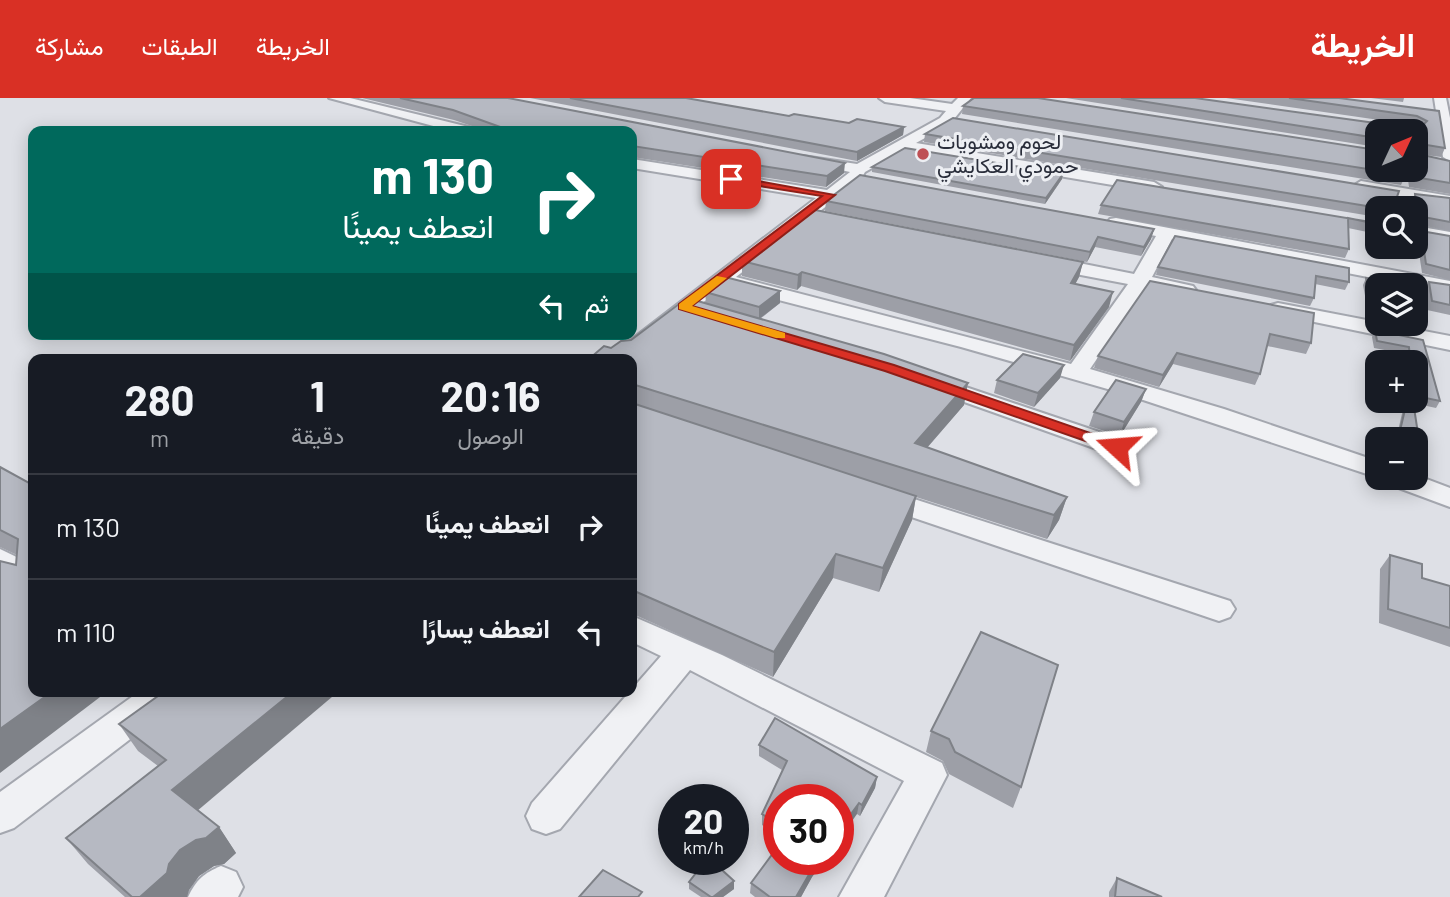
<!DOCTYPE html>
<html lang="ar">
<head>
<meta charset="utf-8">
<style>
	:root { --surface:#171b24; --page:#20242c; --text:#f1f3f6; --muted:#9ea1a6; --line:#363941; --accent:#d93025 }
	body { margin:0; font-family:Barlow,Vazirmatn,sans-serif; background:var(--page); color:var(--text); direction:rtl; height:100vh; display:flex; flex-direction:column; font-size:26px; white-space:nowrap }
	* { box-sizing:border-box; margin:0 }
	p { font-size:23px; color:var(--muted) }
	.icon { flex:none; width:38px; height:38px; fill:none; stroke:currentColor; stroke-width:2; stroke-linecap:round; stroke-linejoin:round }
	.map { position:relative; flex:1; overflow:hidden; direction:ltr }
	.drawer { position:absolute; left:28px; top:256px; width:609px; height:343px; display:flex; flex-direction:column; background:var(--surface); border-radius:14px; box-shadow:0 4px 18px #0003; direction:rtl }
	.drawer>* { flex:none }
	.hud { position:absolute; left:28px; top:28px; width:609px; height:214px; border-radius:14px; box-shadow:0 4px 18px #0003; direction:rtl; background:#00695c; color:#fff; overflow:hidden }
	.needle { width:46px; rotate:46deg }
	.buttons { position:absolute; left:1365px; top:21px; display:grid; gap:14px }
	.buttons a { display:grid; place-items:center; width:63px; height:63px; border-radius:14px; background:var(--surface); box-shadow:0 4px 18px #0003; font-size:35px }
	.speed { position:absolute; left:658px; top:686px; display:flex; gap:14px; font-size:35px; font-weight:700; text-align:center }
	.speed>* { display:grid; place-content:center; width:91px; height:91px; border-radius:50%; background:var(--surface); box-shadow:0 4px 18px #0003; line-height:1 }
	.speed small { font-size:18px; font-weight:400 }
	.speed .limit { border:10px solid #d22; background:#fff; color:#111 }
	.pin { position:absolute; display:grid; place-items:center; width:60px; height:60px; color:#fff; margin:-30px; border-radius:14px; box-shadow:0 4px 10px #0006 }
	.me { position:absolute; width:77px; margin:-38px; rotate:289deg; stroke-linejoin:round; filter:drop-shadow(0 0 5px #0008) }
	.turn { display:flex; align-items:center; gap:24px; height:147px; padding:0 28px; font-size:32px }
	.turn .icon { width:91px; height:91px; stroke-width:2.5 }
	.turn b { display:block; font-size:49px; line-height:60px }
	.then { display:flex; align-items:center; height:66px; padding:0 28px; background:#0003; gap:14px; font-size:26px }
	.eta { display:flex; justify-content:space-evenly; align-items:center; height:119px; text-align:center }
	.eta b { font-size:42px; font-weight:700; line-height:49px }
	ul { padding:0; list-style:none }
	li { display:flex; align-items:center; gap:21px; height:105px; padding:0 28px; border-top:2px solid var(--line) }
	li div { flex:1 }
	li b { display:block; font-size:26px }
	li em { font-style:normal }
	header { display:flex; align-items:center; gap:42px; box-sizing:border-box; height:98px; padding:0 35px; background:var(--accent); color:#fff }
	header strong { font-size:33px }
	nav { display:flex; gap:38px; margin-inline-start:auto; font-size:24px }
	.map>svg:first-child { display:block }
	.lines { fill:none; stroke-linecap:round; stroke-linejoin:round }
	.minor-casing { stroke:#a4a7af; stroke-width:4 }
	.minor { fill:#f0f1f4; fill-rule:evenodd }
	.wall { fill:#9d9fa7 }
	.shaded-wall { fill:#7f8288 }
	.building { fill:#b6b9c2; stroke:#7f8288; stroke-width:2 }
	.route { fill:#d93025; stroke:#8d1f18; stroke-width:2 }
	.slow { fill:#f59e0b }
	.poi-dot { fill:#be4f54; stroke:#edeff3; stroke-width:2.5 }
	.labels { text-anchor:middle; stroke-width:6; stroke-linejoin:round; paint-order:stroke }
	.far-poi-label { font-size:21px; fill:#292d3a; stroke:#edeff3; text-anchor:start }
</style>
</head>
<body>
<header>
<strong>الخريطة</strong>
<nav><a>الخريطة</a><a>الطبقات</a><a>مشاركة</a></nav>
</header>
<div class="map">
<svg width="1450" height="799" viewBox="0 0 1450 799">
	<rect width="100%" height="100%" fill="#dee0e6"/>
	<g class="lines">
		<g class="minor-casing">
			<g id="minor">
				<path d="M329 0H350L473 30 475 33H452Z"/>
				<path d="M879 0H910L952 6 958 0H971L950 26 916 45 1154 84 1162 89 1154 94 904 52 865 74 861 81 736 179 1071 266 1128 186 1044 170 1035 164 1044 158 1134 176 1156 138 1110 129 1107 125 1110 121 1116 120 1450 183V195L1172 141 1152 179 1193 188 1196 192 1193 196 1186 198 1145 190 1090 271 1224 311 1377 363 1379 380 1125 296 961 249 724 188 631 261H606L816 100 632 70V61L827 92 850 74 803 64 801 61 803 58 857 66 940 20 946 13 885 4Z"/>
				<path d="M1434 0H1446L1450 20V63L1443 59Z"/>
				<path d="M1361 83 1450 98V108L1355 91 1353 88Z"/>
				<path d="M1416 128 1450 134V144L1416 138Z"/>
				<path d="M1278 205 1450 238V252L1271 215 1268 211 1271 207Z"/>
				<path d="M930 277 1126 343 1130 349 1126 355 1117 357 1108 355 922 289 918 284 922 279Z"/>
				<path d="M1416 377 1450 390V409L1388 386 1384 380H1416Z"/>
				<path d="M880 390 1230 503 1235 511 1230 519 1219 523 870 405 866 399 870 393Z"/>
				<path d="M0 451 33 467V492L22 489 0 475Z"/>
				<path d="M632 518 722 557 942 665 947 677 884 799H839L904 683 690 572 560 731 546 736 532 731 526 718 532 705 661 558 632 544Z"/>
				<path d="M140 593H185L180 603 14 730 0 735V694Z"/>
				<path d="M221 768 236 774 243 789 238 799H188C196 782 204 775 221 768Z"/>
			</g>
		</g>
		<use href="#minor" class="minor"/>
	</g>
	<g class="wall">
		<path d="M362 0H508L844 75 826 89 632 59V33H487L454 22Z"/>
		<path d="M530 0H686L789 18 849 25 904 29 903 37 857 63Z"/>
		<path d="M1066 0H1195L1390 27H1414L1226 0H1339L1439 13 1445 50 1441 59 1418 56 1450 63V96L1409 89 1407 74 1401 87 962 16 963 8 1377 72H1416V33H1377V49Z"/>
		<path d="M1371 0H1404L1403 4Z"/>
		<path d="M925 36 1377 110V119L924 44Z"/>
		<path d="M872 69 1062 81 1045 106 872 74Z"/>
		<path d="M1117 82 1377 125V136L1348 130 1349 151 1345 160 1098 116 1101 107Z"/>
		<path d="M1415 96 1450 100V133L1416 126V110H1412L1411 104Z"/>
		<path d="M826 103 1154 131 1151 141 1141 158 1095 149 1087 164 825 113Z"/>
		<path d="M1421 133 1450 138V182L1422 175 1417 141Z"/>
		<path d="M1175 138 1349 184 1345 192 1315 186 1314 200 1310 208 1156 177 1158 169Z"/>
		<path d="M742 163 1083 164 1079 179 1075 186 1109 209 1070 263 801 188 797 192 742 178Z"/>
		<path d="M1366 180 1377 187V221L1369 219 1363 187Z"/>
		<path d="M1150 183 1311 245 1306 256 1267 248 1260 276 1255 287 1173 266 1159 289 1094 270 1098 258Z"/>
		<path d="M1429 184 1450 187V217L1427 212 1424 193Z"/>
		<path d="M780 193V205L760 221 964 307 927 350 1067 399 1059 422 1047 441 916 399 912 422 879 494 833 480 773 579 633 516 632 517V261L611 250 631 242 706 205 705 194Z"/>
		<path d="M1402 226H1415L1414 228Z"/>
		<path d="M1375 232 1423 242 1440 303 1436 310 1413 305 1423 368 1419 375 1416 376V341H1396L1405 303H1416V264H1406L1405 256 1374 250 1372 239Z"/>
		<path d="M1060 280 1034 309 994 295 997 282Z"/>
		<path d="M1146 291 1141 304 1120 338 1089 328 1094 314Z"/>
		<path d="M0 369 33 387 0 675 2 465 16 467 17 457 0 449Z"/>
		<path d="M1390 457 1422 480 1450 488V549L1379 525 1380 471Z"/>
		<path d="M981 534 1021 689 1013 710 949 676 943 663 926 654 931 633Z"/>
		<path d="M165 593 198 712 219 729 236 755 224 766 214 768 199 778 189 792 187 799H125L88 766 66 740 158 668 138 653 119 626Z"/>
		<path d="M759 647 877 679 875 690 860 718 857 716 779 702V737L762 727V716L782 672 759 658Z"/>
		<path d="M779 761H825L812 779 801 799H755L750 795 751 785Z"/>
		<path d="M1117 780 1162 799H1109V794Z"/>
		<path d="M734 783V791L723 799H701L689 791V784Z"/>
	</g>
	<g class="shaded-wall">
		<path d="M904 29 903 37 857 63V54Z"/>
		<path d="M845 65 844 75 826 89 827 78Z"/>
		<path d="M1063 76 1062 81 1045 106 1046 100Z"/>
		<path d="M1154 131 1151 141 1141 158 1144 149Z"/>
		<path d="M1098 139 1095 149 1087 164 1090 154Z"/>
		<path d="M1083 164 1079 179 1068 200 1071 185Z"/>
		<path d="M802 174 801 188 797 192 798 177Z"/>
		<path d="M780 193V205L759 221V209Z"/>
		<path d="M1113 194 1109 209 1070 263 1074 247Z"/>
		<path d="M1177 255 1173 266 1159 289 1163 277Z"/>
		<path d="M1064 267 1060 280 1034 309 1038 295Z"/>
		<path d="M968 285 964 307 911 368 915 345Z"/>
		<path d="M1146 291 1141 304 1120 338 1124 324Z"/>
		<path d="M1423 368 1419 375 1416 376V373L1418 370Z"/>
		<path d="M916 398 912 422 879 494 883 470Z"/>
		<path d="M1067 399 1059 422 1047 441 1054 417Z"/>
		<path d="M836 456 833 480 773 579 774 554Z"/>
		<path d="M53 593H108L0 675V631Z"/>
		<path d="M294 593H339L190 719 172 692Z"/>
		<path d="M877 679 875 690 860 718 862 707Z"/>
		<path d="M859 705 857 716 838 743V734Z"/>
		<path d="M219 729 236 755 224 766 214 768 199 778 189 792 187 799H140L180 752Z"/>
		<path d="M818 761H825L812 779 801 799H796Z"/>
		<path d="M734 783V791L723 799H713Z"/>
	</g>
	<g class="building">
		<path d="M400 0H508L845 65 827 78 632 48V33H524L503 30 453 12Z"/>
		<path d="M570 0H686L789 18 794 16 849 25 857 21 904 29 857 54Z"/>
		<path d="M974 0H1038L1377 52V72H1408L1406 77 963 8Z"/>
		<path d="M1121 0H1195L1390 27H1418L1420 30 1427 23 1417 18 1289 0H1339L1439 13 1445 50 1421 46 1418 49V56L1450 63V85L1414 79 1413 72H1416V33H1377V40Z"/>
		<path d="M953 20 1399 93 1393 110H1379L925 36Z"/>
		<path d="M905 50 1063 76 1046 100 872 69Z"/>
		<path d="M860 77 1154 131 1144 149 1098 139 1090 154 826 103Z"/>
		<path d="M1117 82 1377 125V126L1348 120 1349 151 1101 107Z"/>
		<path d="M1415 96 1450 100V124L1418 118Z"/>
		<path d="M810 111 1083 164 1071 185 1113 194 1074 247 802 174 798 177 742 163Z"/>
		<path d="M1421 133 1450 138V172L1426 166Z"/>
		<path d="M1175 138 1349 170V184L1316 178 1314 200 1158 169Z"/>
		<path d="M725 179 780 193 759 209 705 194Z"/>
		<path d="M1366 180 1407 187H1377V214L1372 213Z"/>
		<path d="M1150 183 1314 215 1311 245 1270 236 1260 276 1177 255 1163 277 1098 258Z"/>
		<path d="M1429 184 1450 187V207L1432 203Z"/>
		<path d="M687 200 884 256 968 285 915 345 1067 399 1054 417 632 286V261H589L604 248 611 250 621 243 631 242Z"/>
		<path d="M1375 232 1423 242 1440 303 1416 298V264H1410L1409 249 1377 243Z"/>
		<path d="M1023 256 1064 267 1038 295 997 282Z"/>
		<path d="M1116 282 1146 291 1124 324 1094 314Z"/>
		<path d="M1407 303H1413L1423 368 1418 370H1416V341H1398Z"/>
		<path d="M632 305 916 398 883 470 836 456 774 554 632 492V324L634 322 632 321Z"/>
		<path d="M0 369 33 387V593H53L0 631V463L16 467 18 441 0 432Z"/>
		<path d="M1390 457 1422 466V480L1450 488V530L1388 511Z"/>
		<path d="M981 534 1058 567 1021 689 955 654 949 641 931 633Z"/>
		<path d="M165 593H294L172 692 219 729 206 740 196 742 180 752 169 766 167 775 140 799H132L66 740 166 662 119 626Z"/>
		<path d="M775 620 877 679 862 707 859 705 838 734V702H779V726L762 716 787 663 759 647Z"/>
		<path d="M779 747V761H818L796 799H770L751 785Z"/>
		<path d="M707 761H710L734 783 713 799H711L689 784Z"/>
		<path d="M603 772 642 794 638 799H579Z"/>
		<path d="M1117 780 1162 799H1115Z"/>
	</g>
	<path class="route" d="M731 78 835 97 692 208 894 267 1122 346 1124 349 1122 352H1111L885 273 679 211V206L822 98 728 83 726 81Z"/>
	<path class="slow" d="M717 178 727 180 692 208 785 235V240H776L679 211V206Z"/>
	<circle class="poi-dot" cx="923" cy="56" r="7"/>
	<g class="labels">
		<g class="far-poi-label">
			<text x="937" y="51">لحوم ومشويات<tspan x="937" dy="24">حمودي العكايشي</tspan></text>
		</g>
	</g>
</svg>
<div class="buttons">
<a><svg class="needle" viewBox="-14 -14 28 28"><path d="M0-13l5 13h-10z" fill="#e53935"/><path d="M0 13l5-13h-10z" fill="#9ea1a6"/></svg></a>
<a><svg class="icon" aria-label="search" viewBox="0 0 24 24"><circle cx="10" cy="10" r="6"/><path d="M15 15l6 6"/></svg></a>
<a><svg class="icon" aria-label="layers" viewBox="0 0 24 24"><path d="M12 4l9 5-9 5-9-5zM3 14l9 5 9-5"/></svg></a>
<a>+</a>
<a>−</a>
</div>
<div class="speed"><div>20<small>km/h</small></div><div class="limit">30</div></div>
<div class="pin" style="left:731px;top:81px;background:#d93025"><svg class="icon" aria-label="arrive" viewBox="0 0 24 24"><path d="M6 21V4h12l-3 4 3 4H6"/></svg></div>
<svg class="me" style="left:1117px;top:349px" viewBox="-20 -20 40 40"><path d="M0-17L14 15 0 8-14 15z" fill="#d93025" stroke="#fff" stroke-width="4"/></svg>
<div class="hud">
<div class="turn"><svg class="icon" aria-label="right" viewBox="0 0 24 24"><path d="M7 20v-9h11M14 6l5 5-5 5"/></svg><div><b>130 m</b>انعطف يمينًا</div></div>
<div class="then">ثم<svg class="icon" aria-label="left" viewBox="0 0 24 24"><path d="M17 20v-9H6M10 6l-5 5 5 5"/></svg></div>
</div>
<section class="drawer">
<div class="eta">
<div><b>20:16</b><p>الوصول</p></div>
<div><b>1</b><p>دقيقة</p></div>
<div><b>280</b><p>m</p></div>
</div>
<ul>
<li><svg class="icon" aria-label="right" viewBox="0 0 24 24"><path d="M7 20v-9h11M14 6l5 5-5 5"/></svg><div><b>انعطف يمينًا</b></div><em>130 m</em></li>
<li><svg class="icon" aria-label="left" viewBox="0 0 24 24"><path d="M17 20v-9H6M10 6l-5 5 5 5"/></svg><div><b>انعطف يسارًا</b></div><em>110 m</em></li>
</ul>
</section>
</div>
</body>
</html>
